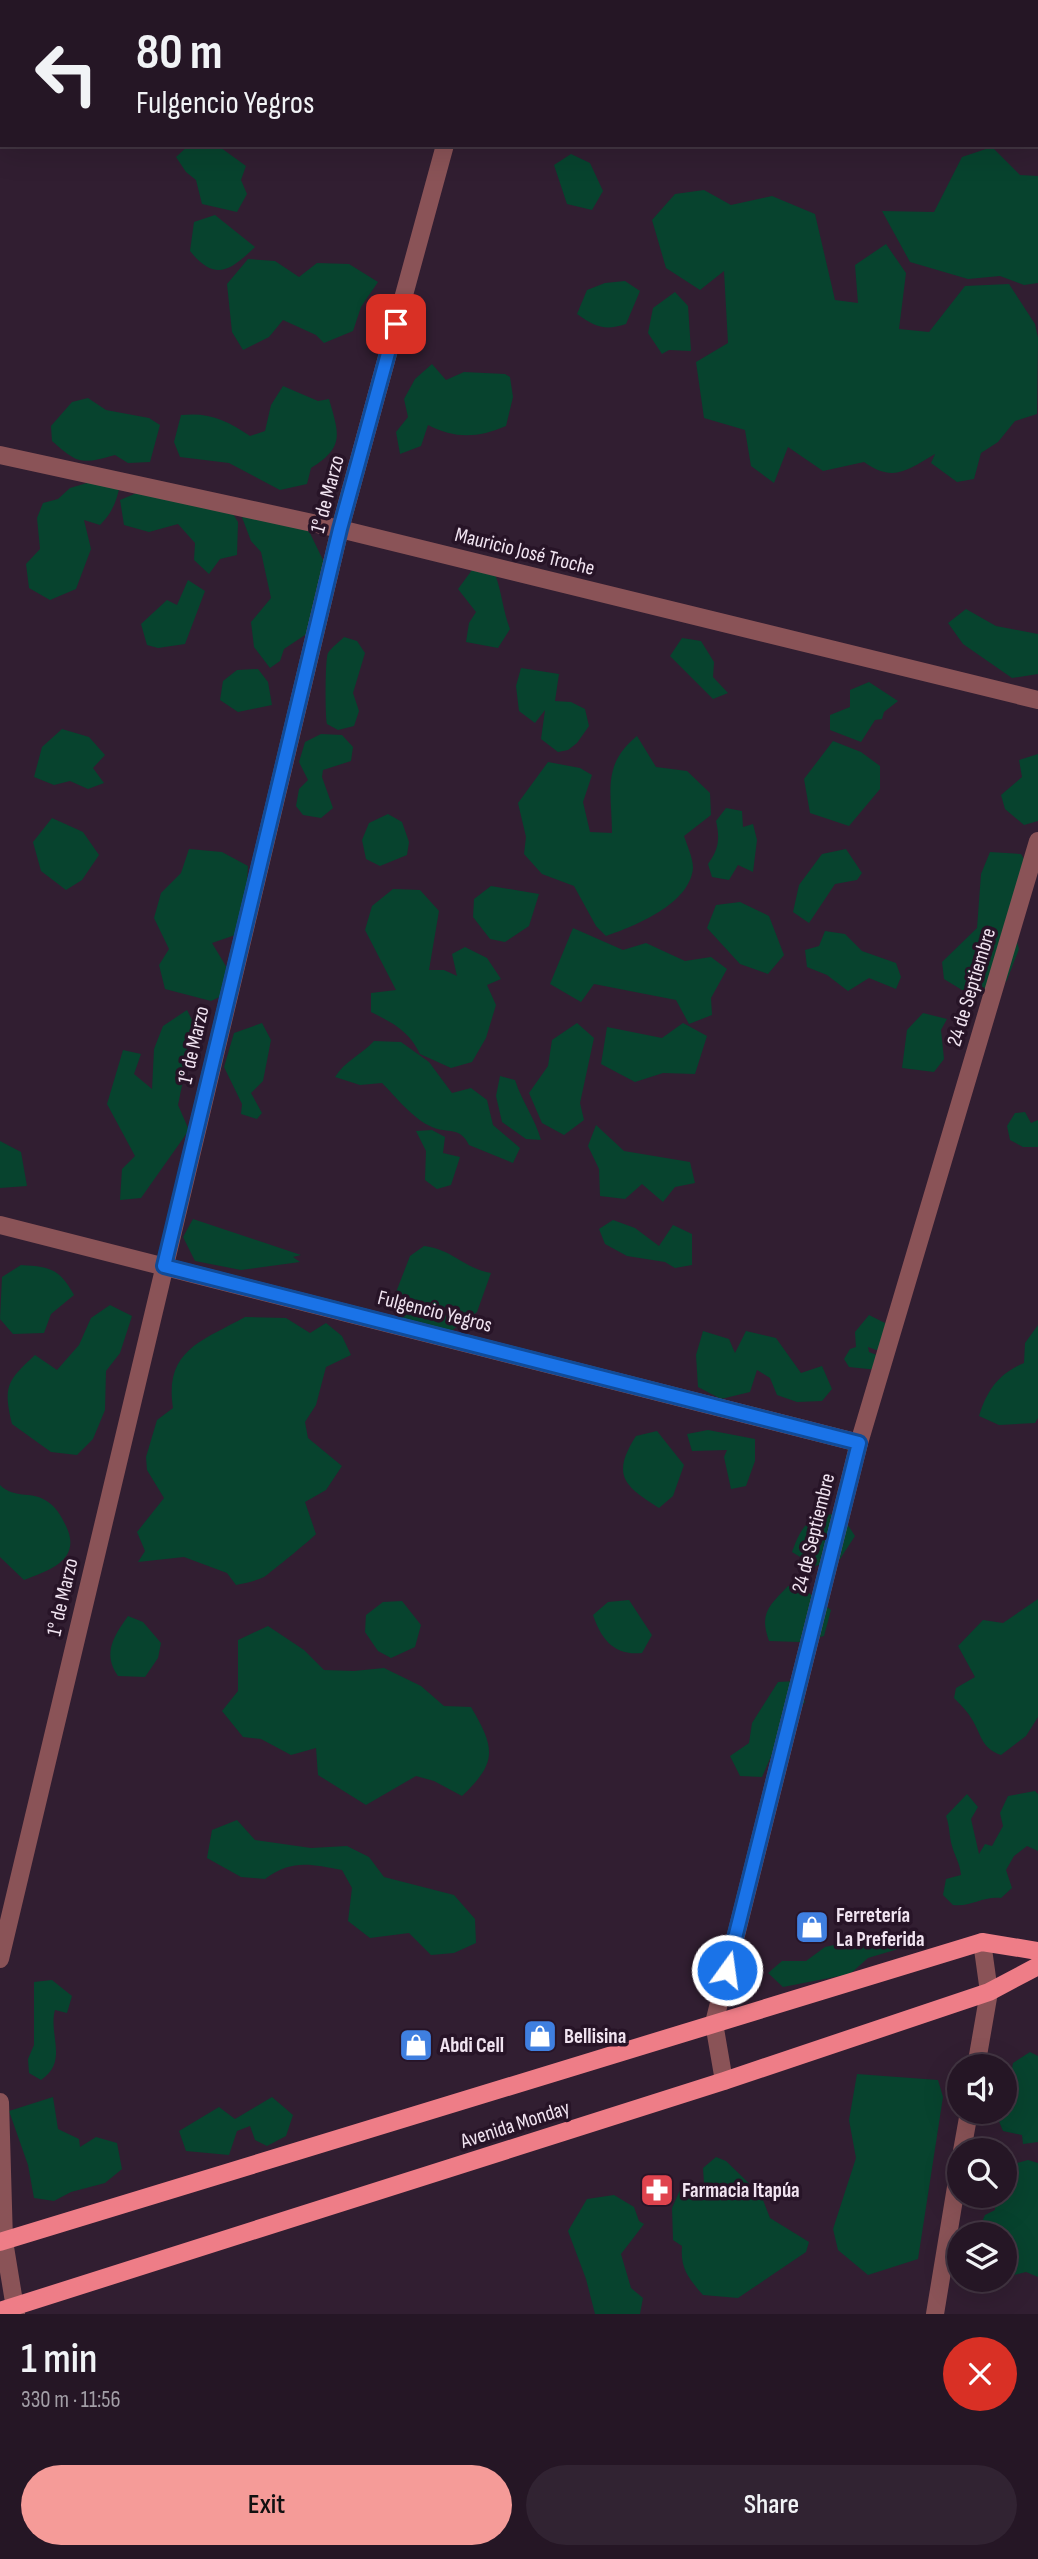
<!DOCTYPE html>
<html lang="en">
<head>
<meta charset="utf-8">
<style>
	:root { --surface:#251625; --page:#312332; --text:#f1f3f6; --muted:#a39fa7; --line:#423542; --accent:#f59b98 }
	body { margin:0; font-family:"Sofia Sans Condensed",sans-serif; background:var(--page); color:var(--text); height:100vh; display:flex; flex-direction:column; font-size:26px; white-space:nowrap }
	* { box-sizing:border-box; margin:0 }
	p { font-size:23px; color:var(--muted) }
	.icon { flex:none; width:38px; height:38px; fill:none; stroke:currentColor; stroke-width:2; stroke-linecap:round; stroke-linejoin:round }
	.map { position:relative; height:2314px; overflow:hidden }
	.drawer { display:flex; flex-direction:column; background:var(--surface); flex:1 }
	.drawer>* { flex:none }
	.guide { position:absolute; left:0px; top:0px; width:1040px; height:147px; box-shadow:0 7px 28px #0002,0 0 0 2px var(--line); background:#251625; color:var(--text); overflow:hidden }
	.tools { position:absolute; left:947px; top:2054px; display:grid; gap:14px }
	.tools a { display:grid; place-items:center; width:70px; height:70px; border-radius:50%; background:var(--surface); box-shadow:0 7px 28px #0002,0 0 0 2px var(--line); font-size:35px }
	.pin { position:absolute; display:grid; place-items:center; width:60px; height:60px; color:#fff; margin:-30px; border-radius:14px; box-shadow:0 4px 10px #0006 }
	.me { position:absolute; width:77px; margin:-38px; rotate:14deg; stroke-linejoin:round; filter:drop-shadow(0 0 5px #0008) }
	.turn { display:flex; align-items:center; gap:24px; height:147px; padding:0 21px; font-size:32px }
	.turn .icon { width:91px; height:91px; stroke-width:2.5 }
	.turn b { display:block; font-size:49px; line-height:60px }
	.round { display:grid; place-items:center; flex:none; width:74px; height:74px; border-radius:37px; background:var(--page) }
	.head { display:flex; align-items:center; justify-content:space-between; height:119px; padding:0 21px }
	h1 { font-size:42px; font-weight:600; line-height:52px }
	.action { display:flex; gap:14px; margin-top:auto; padding:14px 21px }
	.action a { flex:1; height:80px; border-radius:42px; background:var(--accent); color:#111; font-size:28px; font-weight:600; line-height:80px; text-align:center }
	.action a+a { background:var(--page); color:var(--text) }
	.map>svg:first-child { display:block }
	.green { fill:#07432e }
	.lines { fill:none; stroke-linecap:round; stroke-linejoin:round }
	.minor { stroke:#8a5357; stroke-width:18 }
	.major { stroke:#ee7d87; stroke-width:18 }
	.route-casing { stroke:#114b97; stroke-width:18 }
	.route { stroke:#1a73e8; stroke-width:12 }
	.labels { text-anchor:middle; stroke-width:7; stroke-linejoin:round; paint-order:stroke }
	.street-label { font-size:21px; fill:#f1e4f1; stroke:#271427 }
	.poi-label { font-size:21px; font-weight:bold; fill:#f1e4f1; stroke:#271427; text-anchor:start }
</style>
</head>
<body>
<div class="map">
<svg width="1038" height="2314" viewBox="0 0 1038 2314">
	<rect width="100%" height="100%" fill="#311e31"/>
	<g class="green">
		<path d="M189 145H217L246 166 241 180 247 194 237 212 202 204 196 180 186 172 176 157Z"/>
		<path d="M992 147 1020 175 1038 176V283L1024 285 1000 276 968 279 910 262 882 211 934 212 962 157Z"/>
		<path d="M571 154 590 163 603 191 592 210 567 204 554 165Z"/>
		<path d="M704 190 731 205 772 196 815 214 835 300 858 303 855 265 886 244 906 273 899 329 929 332 965 286 1009 284 1035 324 1038 338 1037 414 1015 421 998 442 981 453 974 479 957 482 931 463 935 454C907 470 894 483 864 462L823 471 788 447 774 483 751 466 745 430 704 418 696 362 728 343 724 271 700 290 666 268 652 220 675 194Z"/>
		<path d="M215 215 255 247C230 271 215 282 190 251L194 222Z"/>
		<path d="M248 259 275 261 299 277 317 263 349 264 378 282 361 307 353 331 324 343 316 335 283 320 269 337 243 350 232 332 227 284Z"/>
		<path d="M625 281 640 291 626 324C605 331 595 327 577 314L587 290 605 283Z"/>
		<path d="M675 292 688 306 691 351 669 350 662 354 648 333 653 308Z"/>
		<path d="M432 364 446 380 464 372 505 374 510 377 513 397 506 426C478 438 455 439 428 425L421 446 400 454 396 432 408 417 404 399 415 379Z"/>
		<path d="M283 386 318 401 329 399C339 434 345 447 311 468L307 484 280 490 229 463 180 457 174 442 181 415C209 412 227 420 250 436L265 431 271 405Z"/>
		<path d="M88 398 106 410 149 418 160 425 150 462 128 463 115 455C82 464 79 465 52 441L51 426 72 402Z"/>
		<path d="M97 480 120 484C117 501 112 513 100 525L84 520 91 549 76 589 50 600 29 588 26 564 40 549 37 518 43 503 58 499 70 488Z"/>
		<path d="M139 492 222 496 238 522 237 555 220 559 209 574 194 560 195 543 178 524 149 532 124 525 120 500Z"/>
		<path d="M240 512 308 529 324 562 311 631 284 649 280 661 270 668 254 647 251 622 271 598 261 552 251 541Z"/>
		<path d="M472 570 495 574C502 593 503 611 510 629L498 648 466 642 469 623 476 612 458 589Z"/>
		<path d="M188 580 205 591 185 644 158 648 147 645 141 624 167 600 177 605Z"/>
		<path d="M966 609 996 626 1038 634V674L1012 678 963 644 948 623Z"/>
		<path d="M344 637 357 641 365 653 353 693 359 711 354 726 338 730 327 724C325 716 325 658 328 653 332 647 339 642 344 637Z"/>
		<path d="M682 638 701 641 714 662 713 677 728 693 713 699 670 656Z"/>
		<path d="M521 668 559 674 555 701 571 702 585 709 589 726 577 743 568 750 558 752 541 739 545 710 535 723 519 711 516 686Z"/>
		<path d="M258 669 268 682 272 705 238 712 220 700 223 681 237 670Z"/>
		<path d="M869 682 898 701 884 712 882 719 875 720 861 742 830 730V715L850 707V690Z"/>
		<path d="M62 729 89 737 105 755 93 768 104 783 88 789 70 781 54 785 34 777 42 747Z"/>
		<path d="M321 734 342 735 353 747 351 761 323 770 322 777 333 808 321 818 303 815 296 806 299 789 308 780 299 762 305 742Z"/>
		<path d="M637 736 656 767 687 771 710 793 711 815 684 836C687 845 693 858 693 868 690 904 635 926 606 936L596 926 574 886 542 874 524 854 526 837 518 803 548 762 580 768 592 775 583 802 590 832 612 833C612 793 601 765 637 736Z"/>
		<path d="M833 741 861 752 880 766V789L849 826 810 813 804 779Z"/>
		<path d="M1038 754V821L1024 825 1005 809 1001 795 1022 777 1019 760Z"/>
		<path d="M726 808 742 811 743 827 753 824 757 840 753 872 738 865 729 880 712 877 708 864C719 849 720 839 716 821Z"/>
		<path d="M388 814 402 822 409 842 407 855 380 866 366 859 362 840 369 823Z"/>
		<path d="M52 818 83 832 99 855 82 880 66 890 41 871 33 842Z"/>
		<path d="M189 849 222 852 248 866 244 932 212 943 239 988 211 1001 165 989 159 965 169 949 154 918 161 893 181 873Z"/>
		<path d="M846 849 862 873 857 880 835 884 809 923 793 912 799 885 822 854Z"/>
		<path d="M990 852 1021 854 1033 874 1013 927 1019 949 1007 980 1000 989 983 994 962 990 944 979 942 962 977 928 981 874Z"/>
		<path d="M491 886 539 894 529 926 505 942 490 939 473 917 474 899Z"/>
		<path d="M393 889 420 890 439 911 429 970H444L457 976 452 954 465 947 487 958 501 979 487 985 496 1005 486 1038 472 1062 451 1068 420 1054C409 1031 393 1023 371 1012V993L396 990 365 930 372 906Z"/>
		<path d="M740 902 769 916 784 955 768 974 740 964 707 928 716 905Z"/>
		<path d="M573 928 623 950 646 943 685 961 711 957 727 969 711 998 712 1015 689 1024 676 1000 594 984 581 1002 550 984Z"/>
		<path d="M825 931 845 934 862 951 896 963 901 977 896 989 869 978 848 991 827 975 807 967 805 950 819 946Z"/>
		<path d="M187 1010 200 1036 185 1071 178 1105 189 1130 141 1198 120 1200 122 1169 135 1156 107 1104 123 1050 141 1054 134 1074 152 1089 154 1049 163 1026Z"/>
		<path d="M923 1013 947 1019 941 1030 944 1059 934 1072 902 1068 907 1030Z"/>
		<path d="M262 1023 271 1040 263 1081 251 1093 262 1113 257 1119 241 1114 242 1104 224 1067 234 1033Z"/>
		<path d="M577 1023 594 1038 580 1103 584 1120 564 1135 542 1123 529 1093 548 1066 552 1040Z"/>
		<path d="M683 1023 707 1036 695 1074 663 1073 635 1082 601 1064 607 1027 662 1038Z"/>
		<path d="M374 1041 401 1042 429 1062 452 1093 471 1088 487 1100 493 1125 520 1148 513 1163 469 1145C460 1126 448 1134 432 1127 413 1119 396 1097 382 1083L360 1085 335 1077C345 1061 361 1055 374 1041Z"/>
		<path d="M500 1076 515 1080C522 1102 535 1118 541 1140L526 1139 502 1122 496 1096Z"/>
		<path d="M1025 1112 1031 1123 1038 1120V1147H1023L1010 1140 1007 1126 1015 1113Z"/>
		<path d="M596 1125 624 1151 690 1162 695 1183 675 1187 663 1202 642 1184 625 1199 600 1196 599 1169 588 1146Z"/>
		<path d="M432 1130 445 1137 443 1153 460 1157 451 1185 437 1189 425 1180 426 1151 416 1131Z"/>
		<path d="M0 1141 21 1152 27 1186 0 1188Z"/>
		<path d="M193 1219 301 1255 293 1257 300 1262 241 1270 195 1261 183 1237Z"/>
		<path d="M613 1220 635 1228 659 1246 673 1225 692 1234V1265L675 1268 665 1262 627 1256 605 1244 599 1229Z"/>
		<path d="M424 1246C452 1249 463 1268 491 1273L477 1312 443 1337 402 1324 393 1300 410 1256Z"/>
		<path d="M21 1265C50 1267 59 1268 74 1295L51 1314 44 1333 13 1334 0 1319 2 1277Z"/>
		<path d="M110 1305 132 1316 120 1353 106 1371 105 1410 93 1439 77 1455 51 1452 12 1424C3 1386 7 1381 35 1355L57 1370 79 1345 91 1318Z"/>
		<path d="M869 1315 895 1328 887 1348 876 1350 868 1347 869 1352 882 1357 878 1370 849 1367 844 1359 850 1349 856 1347 855 1332Z"/>
		<path d="M245 1317 286 1318 310 1333 326 1323 342 1336 351 1355 326 1367 316 1405 305 1422 308 1438 342 1466 326 1490 305 1502 316 1534C314 1537 270 1573 264 1577 256 1581 245 1583 236 1585L227 1573 184 1557 138 1562 145 1551 137 1532 164 1498 147 1470 146 1457 157 1420 173 1408C164 1350 202 1341 245 1317Z"/>
		<path d="M1038 1325V1418L1035 1423 999 1425 979 1416C987 1390 999 1373 1024 1363L1025 1343Z"/>
		<path d="M703 1331 729 1339 735 1353 746 1331 776 1338 801 1373 822 1366 832 1389 822 1401 797 1402 777 1395 770 1378 757 1370 750 1392 721 1399 698 1387 696 1355Z"/>
		<path d="M708 1430 755 1439V1461L746 1486 731 1489 724 1457 727 1450 692 1451 687 1434Z"/>
		<path d="M657 1431 684 1465 673 1496 659 1508C624 1486 611 1475 636 1436Z"/>
		<path d="M0 1485C14 1499 30 1491 45 1500 56 1506 61 1516 66 1526 82 1559 51 1570 24 1580L0 1557Z"/>
		<path d="M840 1513 855 1536 840 1559 815 1566 792 1552C802 1524 809 1516 840 1513Z"/>
		<path d="M788 1586 809 1593 831 1610 824 1636 800 1642 769 1641C759 1613 769 1606 788 1586Z"/>
		<path d="M1038 1599V1717L1026 1736 1001 1755C982 1748 982 1737 973 1721 968 1712 961 1705 954 1698L956 1688 975 1677 958 1646 983 1620 1003 1623Z"/>
		<path d="M629 1600 652 1635 642 1653C614 1656 601 1639 593 1615L608 1602Z"/>
		<path d="M402 1601 421 1625 415 1647 391 1658 378 1651 365 1632 366 1615 383 1602Z"/>
		<path d="M128 1616 143 1622 161 1643 158 1658 145 1677 118 1676C102 1653 114 1636 128 1616Z"/>
		<path d="M268 1626 304 1650 324 1670 354 1671 384 1668 421 1686 444 1706 471 1707C495 1748 498 1762 462 1796L434 1781 416 1776 366 1805 318 1775 316 1748 291 1755 261 1739 243 1737 222 1711 238 1691V1640Z"/>
		<path d="M796 1681 805 1702 784 1727 762 1777 740 1776 730 1756 749 1743 752 1723 778 1682Z"/>
		<path d="M1035 1791 1038 1794V1851L1027 1846 1014 1856 1006 1870 1012 1888 1001 1898C982 1896 973 1907 953 1905L943 1895 946 1879 961 1875C960 1863 955 1857 952 1846 949 1836 950 1827 946 1816L967 1794 978 1807 971 1819 979 1854 985 1844 992 1846 1003 1826 1000 1813 1008 1796Z"/>
		<path d="M237 1820 255 1840 311 1848 347 1846 369 1857 384 1877 454 1895 475 1919 476 1943 454 1953 431 1955 409 1933 370 1938 348 1921 352 1888 342 1870C310 1864 292 1859 265 1879L241 1877 207 1858 212 1830Z"/>
		<path d="M880 1935 907 1943 898 1949 868 1958 850 1974 783 1987 768 1973 782 1961H806L825 1947Z"/>
		<path d="M52 1980 72 1996 67 2013 55 2010C48 2035 69 2061 41 2080L29 2073 28 2059 34 2045V1982Z"/>
		<path d="M1030 2052 1038 2056V2142L1023 2144 1022 2135 1003 2131 998 2119 1000 2112H1004L1013 2063Z"/>
		<path d="M857 2074 938 2080 943 2097 918 2259 868 2275 838 2250 833 2229 856 2158 849 2120Z"/>
		<path d="M53 2097 58 2129 79 2139 80 2147 96 2137 117 2143 122 2169 105 2183 71 2192 54 2201 34 2198 28 2165 9 2111Z"/>
		<path d="M272 2097 293 2115 286 2136 267 2146 255 2140 250 2126 237 2131 229 2155 186 2151 179 2131 219 2107 235 2119Z"/>
		<path d="M716 2157 726 2161 761 2195 770 2218 809 2242 806 2252 738 2298 703 2295C689 2279 680 2269 682 2246L673 2240 672 2208 680 2190 704 2184 703 2168Z"/>
		<path d="M1028 2160 1038 2163V2277L1026 2272 1010 2276 1005 2271 1004 2235H976L985 2215 995 2210V2196H1004L1006 2166Z"/>
		<path d="M614 2195 634 2207 639 2221 644 2224 621 2254 631 2288 643 2298 640 2314H595L586 2279 568 2231 587 2199Z"/>
	</g>
	<g class="lines">
		<g class="minor">
			<path d="M484 2 485 0"/>
			<path d="M0 455 340 529 1038 700"/>
			<path d="M0 1225 859 1443"/>
			<path d="M0 1959 340 529 445 145"/>
			<path d="M976 2067 989 1992 982 1942"/>
			<path d="M724 2081 714 2023 859 1443 1038 841"/>
			<path d="M0 2102 4 2241 16 2314"/>
			<path d="M962 2151 969 2112"/>
			<path d="M935 2314 959 2169"/>
		</g>
		<g class="major">
			<path d="M0 2242 982 1942 1038 1951"/>
			<path d="M0 2311 724 2081 989 1992 1038 1966"/>
		</g>
	</g>
	<g class="lines">
		<g class="route-casing">
			<path id="route" d="M396 324 340 529 164 1266 859 1443 727 1970"/>
		</g>
		<use href="#route" class="route"/>
	</g>
	<defs>
		<g id="shop-square" transform="scale(1.75)"><rect x="-9" y="-9" width="18" height="18" rx="4" fill="#3f7fe0" stroke="#271427"/><path d="M-5-2.5h2.3a2.7 3.5 0 0 1 5.4 0H5L5.5 6h-11ZM-1.5-2.5h3a1.5 2.3 0 0 0-3 0Z" fill="#fff"/></g>
		<g id="pharmacy-square" transform="scale(1.75)"><rect x="-9" y="-9" width="18" height="18" rx="4" fill="#e0444e" stroke="#271427"/><path d="M-2-6h4v4h4v4h-4v4h-4v-4h-4v-4h4Z" fill="#fff"/></g>
	</defs>
	<g fill-rule="evenodd">
		<use href="#shop-square" x="812" y="1927"/>
		<use href="#shop-square" x="540" y="2036"/>
		<use href="#shop-square" x="416" y="2045"/>
		<use href="#pharmacy-square" x="657" y="2190"/>
	</g>
	<g class="labels">
		<g class="street-label">
			<text transform="translate(327 494) rotate(-75)" y="7">1° de Marzo</text>
			<text transform="translate(525 551) rotate(14)" y="7">Mauricio José Troche</text>
			<text transform="translate(971 987) rotate(-73)" y="7">24 de Septiembre</text>
			<text transform="translate(193 1045) rotate(-77)" y="7">1° de Marzo</text>
			<text transform="translate(435 1311) rotate(14)" y="7">Fulgencio Yegros</text>
			<text transform="translate(813 1533) rotate(-76)" y="7">24 de Septiembre</text>
			<text transform="translate(62 1597) rotate(-77)" y="7">1° de Marzo</text>
			<text transform="translate(515 2124) rotate(-18)" y="7">Avenida Monday</text>
		</g>
		<g class="poi-label">
			<text x="836" y="1922">Ferretería<tspan x="836" dy="24">La Preferida</tspan></text>
			<text x="564" y="2043">Bellisina</text>
			<text x="440" y="2052">Abdi Cell</text>
			<text x="682" y="2197">Farmacia Itapúa</text>
		</g>
	</g>
</svg>
<div class="tools">
<a><svg class="icon" aria-label="sound" viewBox="0 0 24 24"><path d="M4 9h4l5-4v14l-5-4H4zM17 9q2 3 0 6"/></svg></a>
<a><svg class="icon" aria-label="search" viewBox="0 0 24 24"><circle cx="10" cy="10" r="6"/><path d="M15 15l6 6"/></svg></a>
<a><svg class="icon" aria-label="layers" viewBox="0 0 24 24"><path d="M12 4l9 5-9 5-9-5zM3 14l9 5 9-5"/></svg></a>
</div>
<div class="pin" style="left:396px;top:324px;background:#d93025"><svg class="icon" aria-label="arrive" viewBox="0 0 24 24"><path d="M6 21V4h12l-3 4 3 4H6"/></svg></div>
<svg class="me" style="left:727px;top:1970px" viewBox="-20 -20 40 40"><circle r="17" fill="#1a73e8" stroke="#fff" stroke-width="3"/><path d="M0-11L8 9 0 5-8 9z" fill="#fff"/></svg>
<div class="guide">
<div class="turn"><svg class="icon" aria-label="left" viewBox="0 0 24 24"><path d="M17 20v-9H6M10 6l-5 5 5 5"/></svg><div><b>80 m</b>Fulgencio Yegros</div></div>
</div>
</div>
<section class="drawer">
<div class="head"><div><h1>1 min</h1><p>330 m · 11:56</p></div><a class="round" style="background:#d93025;color:#fff"><svg class="icon" aria-label="close" viewBox="0 0 24 24"><path d="M6 6l12 12M18 6L6 18"/></svg></a></div>
<div class="action"><a>Exit</a><a>Share</a></div>
</section>
</body>
</html>
